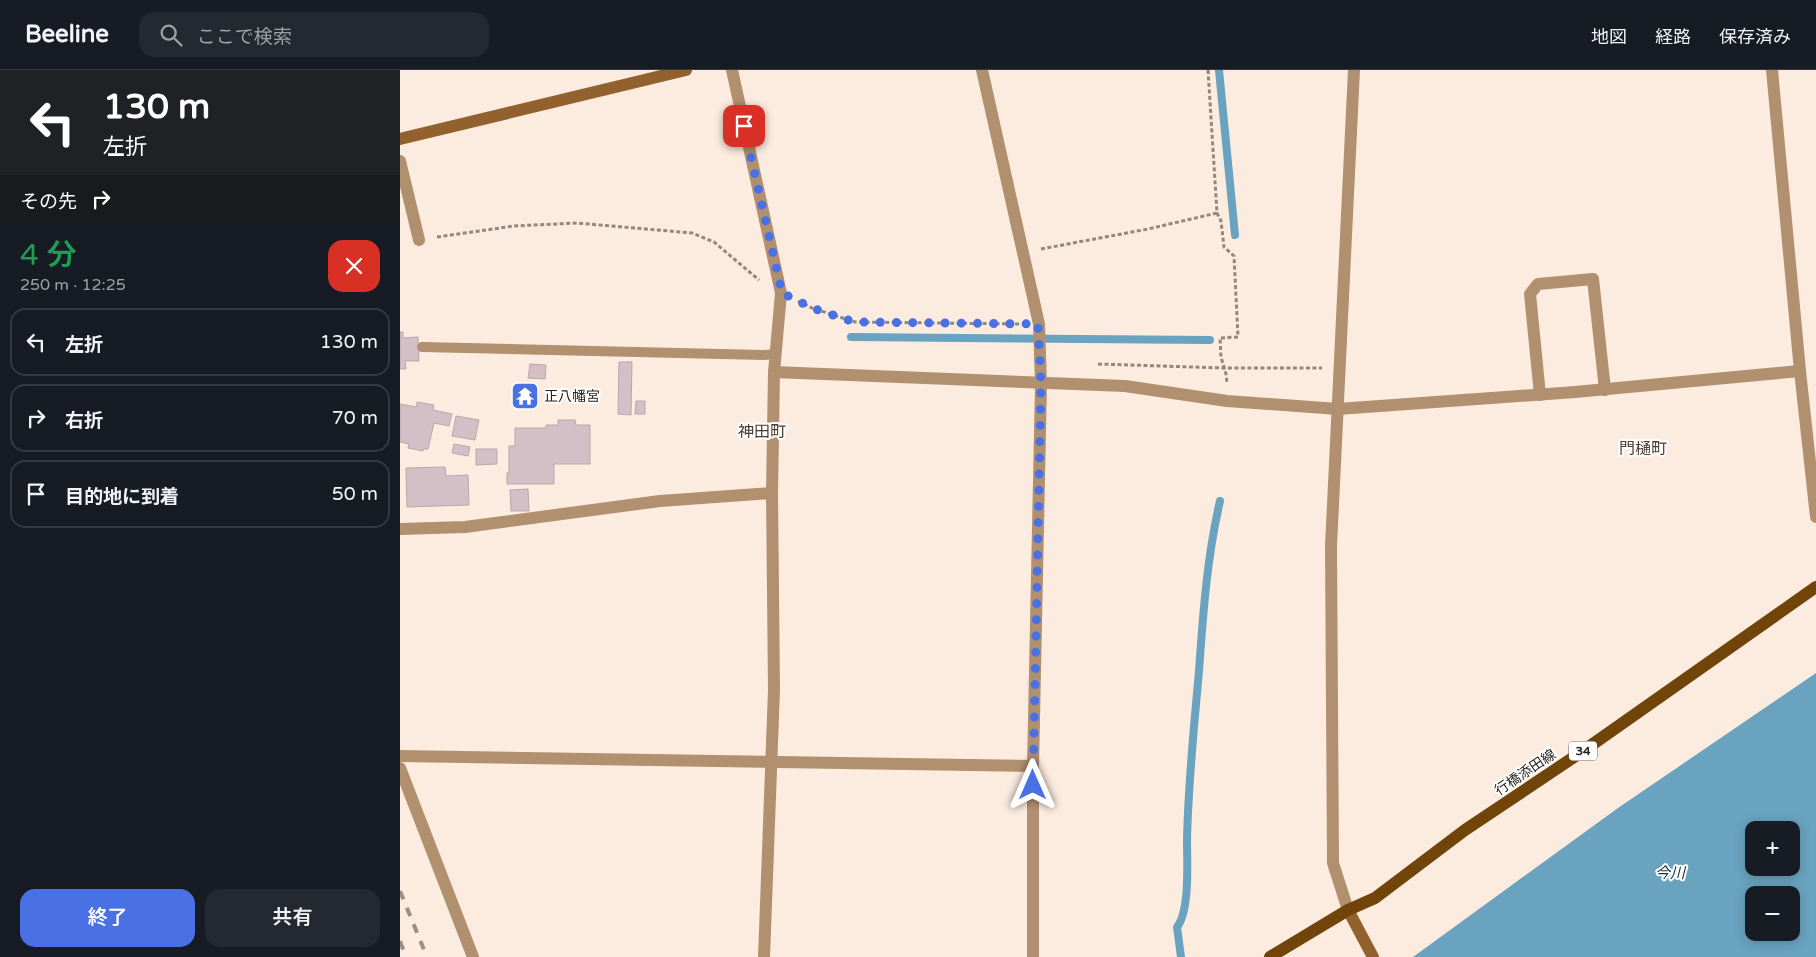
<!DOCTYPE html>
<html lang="ja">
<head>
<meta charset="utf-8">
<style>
	:root { --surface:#171b24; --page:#242831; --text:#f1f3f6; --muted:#9ea1a6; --line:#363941; --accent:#4971e4 }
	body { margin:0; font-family:"Varela Round","Noto Sans JP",sans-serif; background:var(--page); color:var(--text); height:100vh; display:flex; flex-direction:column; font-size:19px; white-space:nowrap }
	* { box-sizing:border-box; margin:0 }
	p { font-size:16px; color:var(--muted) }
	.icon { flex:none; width:28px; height:28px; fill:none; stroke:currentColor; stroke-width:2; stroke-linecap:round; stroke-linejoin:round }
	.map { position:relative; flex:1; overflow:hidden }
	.panel { display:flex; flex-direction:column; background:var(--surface); width:400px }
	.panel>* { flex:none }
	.banner { background:#202124; color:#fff; overflow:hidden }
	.fabs { position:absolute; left:1345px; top:751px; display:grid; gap:10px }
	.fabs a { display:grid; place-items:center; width:55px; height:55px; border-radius:10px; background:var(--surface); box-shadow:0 2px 12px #0003; font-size:25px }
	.pin { position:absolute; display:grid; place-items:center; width:42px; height:42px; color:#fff; margin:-21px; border-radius:10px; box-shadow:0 2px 8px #0006 }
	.me { position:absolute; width:55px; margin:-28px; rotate:0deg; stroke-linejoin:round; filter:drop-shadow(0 0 4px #0008) }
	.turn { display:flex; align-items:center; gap:18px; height:105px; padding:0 20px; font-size:22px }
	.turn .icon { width:65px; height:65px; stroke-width:2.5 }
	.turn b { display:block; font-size:35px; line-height:42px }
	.then { display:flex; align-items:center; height:48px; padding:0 20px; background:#0003; gap:10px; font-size:19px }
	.round { display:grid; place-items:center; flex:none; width:52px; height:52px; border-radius:15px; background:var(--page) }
	.summary { display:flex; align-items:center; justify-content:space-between; height:85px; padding:0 20px }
	h1 { font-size:30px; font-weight:600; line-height:38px; color:#1e9e55 }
	.primary-button { display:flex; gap:10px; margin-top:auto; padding:10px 20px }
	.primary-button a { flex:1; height:58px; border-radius:15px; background:var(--accent); color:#fff; font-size:20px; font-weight:600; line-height:58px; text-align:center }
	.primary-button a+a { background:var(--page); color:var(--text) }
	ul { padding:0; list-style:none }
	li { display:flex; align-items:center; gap:15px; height:68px; margin:0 10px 8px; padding:0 10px; border:2px solid var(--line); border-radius:15px }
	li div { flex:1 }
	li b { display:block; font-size:19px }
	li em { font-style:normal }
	header { display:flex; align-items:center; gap:30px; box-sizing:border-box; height:70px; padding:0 25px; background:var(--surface); border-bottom:1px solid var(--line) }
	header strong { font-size:24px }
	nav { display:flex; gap:28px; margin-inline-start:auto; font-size:18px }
	.search { width:350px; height:45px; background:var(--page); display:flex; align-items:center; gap:12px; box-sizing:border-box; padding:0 18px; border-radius:15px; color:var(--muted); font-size:19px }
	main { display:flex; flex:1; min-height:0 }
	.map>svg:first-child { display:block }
	.water { fill:#69a3bf; fill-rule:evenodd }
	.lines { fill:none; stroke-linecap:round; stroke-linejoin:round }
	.stream { stroke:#69a3bf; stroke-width:8 }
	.building { fill:#d3bfc5; stroke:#baa7ac }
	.path { stroke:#92877e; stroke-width:3; stroke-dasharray:4 2.5; stroke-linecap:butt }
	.lane { stroke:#b19070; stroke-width:10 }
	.street { stroke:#b19070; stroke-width:12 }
	.secondary { stroke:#91622e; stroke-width:12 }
	.primary { stroke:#71450a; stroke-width:12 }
	.rail { stroke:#9a8f86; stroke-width:4; stroke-dasharray:9 9; stroke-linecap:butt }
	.route { stroke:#4971e4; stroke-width:9; stroke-dasharray:0 16.2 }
	.labels { text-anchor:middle; stroke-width:4; stroke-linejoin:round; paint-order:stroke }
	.shield { fill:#fff; stroke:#676460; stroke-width:1 }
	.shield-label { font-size:12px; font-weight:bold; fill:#26211c }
	.poi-label { font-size:14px; fill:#26211c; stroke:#fff; text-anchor:start }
	.street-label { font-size:14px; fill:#26211c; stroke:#fff }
	.water-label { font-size:15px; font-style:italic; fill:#14313e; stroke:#fff }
	.quarter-label { font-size:16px; fill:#4a3d33; stroke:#fff }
</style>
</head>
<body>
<header>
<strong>Beeline</strong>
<div class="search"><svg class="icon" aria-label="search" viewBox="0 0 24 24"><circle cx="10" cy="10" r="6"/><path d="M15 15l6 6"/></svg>ここで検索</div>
<nav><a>地図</a><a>経路</a><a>保存済み</a></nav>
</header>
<main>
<section class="panel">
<div class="banner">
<div class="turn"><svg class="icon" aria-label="left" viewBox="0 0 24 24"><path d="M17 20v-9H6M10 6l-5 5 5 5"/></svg><div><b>130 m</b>左折</div></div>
<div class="then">その先<svg class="icon" aria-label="right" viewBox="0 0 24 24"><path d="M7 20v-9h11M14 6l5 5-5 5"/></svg></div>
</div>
<div class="summary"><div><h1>4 分</h1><p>250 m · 12:25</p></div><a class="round" style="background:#d93025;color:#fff"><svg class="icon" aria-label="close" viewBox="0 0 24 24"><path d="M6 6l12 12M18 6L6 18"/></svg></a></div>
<ul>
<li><svg class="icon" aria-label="left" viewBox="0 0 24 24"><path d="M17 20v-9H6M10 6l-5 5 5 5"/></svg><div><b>左折</b></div><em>130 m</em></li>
<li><svg class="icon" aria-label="right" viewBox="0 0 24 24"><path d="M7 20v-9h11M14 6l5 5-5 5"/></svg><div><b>右折</b></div><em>70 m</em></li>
<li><svg class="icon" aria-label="arrive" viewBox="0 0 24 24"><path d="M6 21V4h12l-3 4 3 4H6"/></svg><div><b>目的地に到着</b></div><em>50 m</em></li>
</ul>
<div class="primary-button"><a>終了</a><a>共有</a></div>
</section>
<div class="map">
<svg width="1416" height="887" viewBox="0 0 1416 887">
	<rect width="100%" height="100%" fill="#fcecdf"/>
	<path class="water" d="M1416 603V887H1013L1218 738ZM1354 760H1391V798H1354ZM1354 825H1391V862H1354Z"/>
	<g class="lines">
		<g class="stream">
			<path d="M819 0 835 165"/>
			<path d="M451 267 810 270"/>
			<path d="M781 887 777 857C790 841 787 792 787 771 788 714 794 657 799 601 803 544 807 487 820 431"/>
		</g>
	</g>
	<g class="building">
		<path d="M0 262H3V268L18 267 19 291H5L6 299H0Z"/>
		<path d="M219 292H232L231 345 218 344Z"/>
		<path d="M130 294 146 295 145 309 128 308Z"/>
		<path d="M236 331H245V344H235Z"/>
		<path d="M17 332 34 335 33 340 52 344 49 356 34 353 28 379H23V381L8 378 9 374 0 372V334L16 337Z"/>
		<path d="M56 346 79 350 75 370 52 366Z"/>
		<path d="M158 350H175L176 355H190V394H154V414H107V403H109V376H115V358H146V355H158Z"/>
		<path d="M54 374 70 377 68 386 52 383Z"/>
		<path d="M76 379H97V394L76 395Z"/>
		<path d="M45 397 46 406 68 405 69 435 7 437 6 398Z"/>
		<path d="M128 419 129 441H111L110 420Z"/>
	</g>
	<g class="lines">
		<g class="path">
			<path d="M808 0 817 143 821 151 824 177 834 186 838 267 820 268 821 287 826 304 827 313"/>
			<path d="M37 167 114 156 177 153 292 163 314 172 359 210"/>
			<path d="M641 179 748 159 817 143"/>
			<path d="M398 231 412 238 455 252 620 254"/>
			<path d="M698 294 824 298H922"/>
		</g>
		<path class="lane" d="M22 277 364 285 376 284"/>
		<g class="street">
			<path d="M332 0 381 223 374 302 372 423 374 620 364 887"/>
			<path d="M582 0 639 254 641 314 633 696V887"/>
			<path d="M1372 0 1400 301 1416 447"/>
			<path d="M0 91 19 170"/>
			<path d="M374 302 725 316 827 331 938 339 1175 322 1400 301"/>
			<path d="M1140 325 1130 224 1138 214 1193 209 1205 320"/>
			<path d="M0 459 65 457 260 431 372 423"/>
			<path d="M0 686 633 696"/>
			<path d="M0 698 73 887"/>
			<path d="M948 840 933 793 931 476 954 0"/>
		</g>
		<g class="secondary">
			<path d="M0 69 286 0"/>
			<path d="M948 840 973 887"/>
		</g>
		<path class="primary" d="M870 887 948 840 975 828 1065 760 1183 681 1416 517"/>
		<g class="rail">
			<path d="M0 821 27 887"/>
			<path d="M0 871 6 887"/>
		</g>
	</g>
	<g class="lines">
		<path class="route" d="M344 56 382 223 412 238 454 252 638 254 641 314 633 715"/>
	</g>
	<defs>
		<g id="temple-square" transform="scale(1.4375)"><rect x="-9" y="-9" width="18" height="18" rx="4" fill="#4971e4" stroke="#fff"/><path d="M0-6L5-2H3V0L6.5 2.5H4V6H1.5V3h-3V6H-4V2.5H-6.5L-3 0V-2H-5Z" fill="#fff"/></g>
	</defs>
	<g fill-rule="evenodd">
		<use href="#temple-square" x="125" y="326"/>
	</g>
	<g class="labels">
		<rect class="shield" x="1169" y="671.5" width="28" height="19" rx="4"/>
		<g class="shield-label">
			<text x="1183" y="685">34</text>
		</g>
		<g class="poi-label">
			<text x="144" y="331">正八幡宮</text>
		</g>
		<g class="street-label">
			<text transform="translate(1125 702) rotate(-34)" y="5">行橋添田線</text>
		</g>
		<g class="water-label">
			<text x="1270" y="808">今川</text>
		</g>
		<g class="quarter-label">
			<text x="362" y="367">神田町</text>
			<text x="1243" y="384">門樋町</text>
		</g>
	</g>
</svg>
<div class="fabs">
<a>+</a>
<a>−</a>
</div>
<div class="pin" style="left:344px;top:56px;background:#d93025"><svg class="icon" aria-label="arrive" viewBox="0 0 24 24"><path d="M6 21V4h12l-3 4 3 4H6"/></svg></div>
<svg class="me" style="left:633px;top:715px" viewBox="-20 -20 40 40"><path d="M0-17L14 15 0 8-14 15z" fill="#4971e4" stroke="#fff" stroke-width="4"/></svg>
</div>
</main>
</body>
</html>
